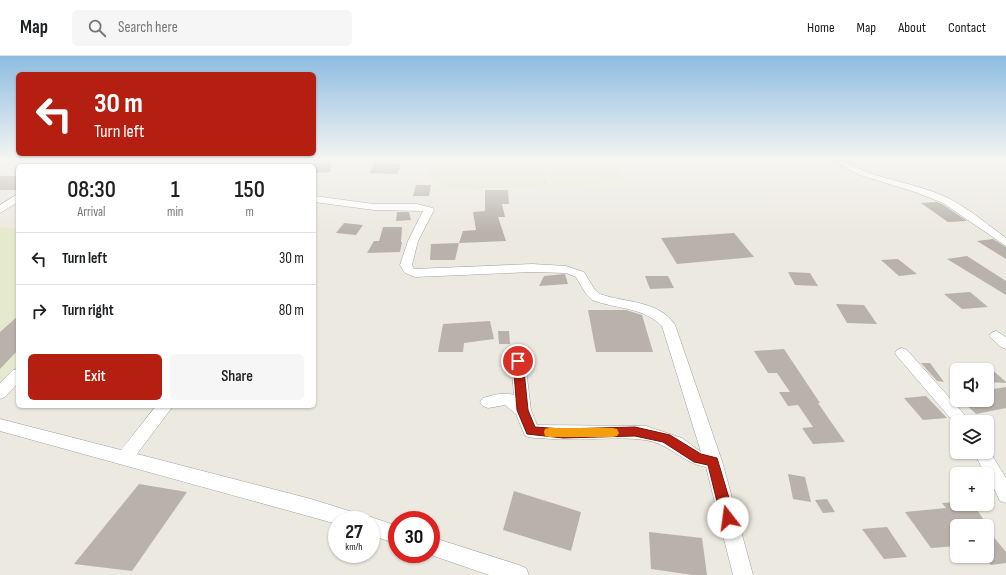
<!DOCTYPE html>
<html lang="en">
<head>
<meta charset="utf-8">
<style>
	:root { --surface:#fff; --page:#f6f6f6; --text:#202124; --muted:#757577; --line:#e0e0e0; --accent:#b51f11 }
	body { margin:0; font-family:"Sofia Sans Condensed",sans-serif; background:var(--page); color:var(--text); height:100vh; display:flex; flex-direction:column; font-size:15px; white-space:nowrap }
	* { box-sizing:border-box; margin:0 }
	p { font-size:13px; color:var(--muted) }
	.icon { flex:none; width:22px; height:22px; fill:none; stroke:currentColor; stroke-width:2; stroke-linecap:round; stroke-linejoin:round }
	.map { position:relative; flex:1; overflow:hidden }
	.panel { position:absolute; left:16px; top:108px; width:300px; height:244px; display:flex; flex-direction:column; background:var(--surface); border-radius:6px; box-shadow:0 1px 3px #0004 }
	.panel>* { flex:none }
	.guide { position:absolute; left:16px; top:16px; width:300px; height:84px; border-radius:6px; box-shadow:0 1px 3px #0004; background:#b51f11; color:#fff; overflow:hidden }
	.buttons { position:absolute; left:950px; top:307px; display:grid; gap:8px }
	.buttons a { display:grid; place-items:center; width:44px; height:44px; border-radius:6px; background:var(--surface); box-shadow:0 1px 3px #0004; font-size:20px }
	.speed { position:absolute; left:328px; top:455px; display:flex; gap:8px; font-size:20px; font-weight:700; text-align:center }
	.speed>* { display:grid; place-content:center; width:52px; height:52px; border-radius:50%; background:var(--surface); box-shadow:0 1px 3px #0004; line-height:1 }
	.speed small { font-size:10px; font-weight:400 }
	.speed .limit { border:6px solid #d22; background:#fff; color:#111 }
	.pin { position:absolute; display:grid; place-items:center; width:34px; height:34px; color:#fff; margin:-17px; border:2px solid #fff; border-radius:50%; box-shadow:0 1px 4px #0007 }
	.me { position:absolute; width:44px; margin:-22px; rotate:345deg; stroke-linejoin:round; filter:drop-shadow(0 0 3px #0008) }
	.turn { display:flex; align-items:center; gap:14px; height:84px; padding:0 12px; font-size:18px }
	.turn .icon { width:52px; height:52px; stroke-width:2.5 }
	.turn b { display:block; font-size:28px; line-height:34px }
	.eta { display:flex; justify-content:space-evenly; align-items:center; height:68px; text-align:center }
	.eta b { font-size:24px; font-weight:600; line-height:28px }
	.primary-button { display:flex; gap:8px; margin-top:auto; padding:8px 12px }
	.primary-button a { flex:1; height:46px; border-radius:6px; background:var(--accent); color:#fff; font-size:16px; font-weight:600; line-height:46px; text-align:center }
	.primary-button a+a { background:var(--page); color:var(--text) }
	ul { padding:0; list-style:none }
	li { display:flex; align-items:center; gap:12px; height:52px; padding:0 12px; border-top:1px solid var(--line) }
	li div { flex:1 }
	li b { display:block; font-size:15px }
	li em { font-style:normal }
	header { display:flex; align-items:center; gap:24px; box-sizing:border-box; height:56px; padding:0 20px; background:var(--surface); border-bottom:1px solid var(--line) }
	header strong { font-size:19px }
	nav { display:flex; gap:22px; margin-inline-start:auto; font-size:14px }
	.search { width:280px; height:36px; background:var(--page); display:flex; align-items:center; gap:10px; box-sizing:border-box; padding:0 14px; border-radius:6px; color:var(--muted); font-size:15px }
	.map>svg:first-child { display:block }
	.farmland { fill:#e5e9ce }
	.building { fill:#b8b2ab }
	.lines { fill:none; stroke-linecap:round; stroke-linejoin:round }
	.minor-casing { stroke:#9f9f9f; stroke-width:1 }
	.minor { fill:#fff; fill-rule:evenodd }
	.route { fill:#b51f11; stroke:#76140b }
	.slow { fill:#f59e0b }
</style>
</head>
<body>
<header>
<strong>Map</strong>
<div class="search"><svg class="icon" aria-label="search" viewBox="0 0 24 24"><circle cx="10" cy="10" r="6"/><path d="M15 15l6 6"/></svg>Search here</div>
<nav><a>Home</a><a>Map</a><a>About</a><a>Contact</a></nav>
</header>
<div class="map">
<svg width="1006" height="519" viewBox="0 0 1006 519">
	<rect width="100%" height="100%" fill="#ece9e1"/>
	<g class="farmland">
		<path d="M430 104H541L549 130 475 133 442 131 438 125 428 124Z"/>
		<path d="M542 104H612L626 125 554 131Z"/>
		<path d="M0 171 18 173V318L0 337Z"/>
	</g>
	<g class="building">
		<path d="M332 106 330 116 314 117V107Z"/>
		<path d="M375 107 401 108 397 118 369 117Z"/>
		<rect x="0" y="120" width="18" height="14"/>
		<path d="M416 129H431L429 140H413Z"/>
		<path d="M485 134H508L509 148H502L505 161H498L506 185 459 187 463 175 476 174 473 156 485 155Z"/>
		<path d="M937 146 942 148 967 165 948 166 921 147Z"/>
		<path d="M397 156H409L411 164 396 165Z"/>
		<path d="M344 167 363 169 356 179 336 177Z"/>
		<path d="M383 171H402L401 186H402L400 196 367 197 374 185H379Z"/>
		<path d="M734 177 754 201 677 208 661 182Z"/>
		<path d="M993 183 1006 191V203L977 185Z"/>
		<path d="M459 187 455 204H430L431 188Z"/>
		<path d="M967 200 1006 225V239L947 203Z"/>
		<path d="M898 203 917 218 899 220 881 204Z"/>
		<path d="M788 216 810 217 818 230 795 229Z"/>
		<path d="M565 218 568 228 539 230 544 220Z"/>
		<path d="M645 220H668L674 232 650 233Z"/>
		<path d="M970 236 988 251 962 253 944 238Z"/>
		<path d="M836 248 864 249 877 268 847 267Z"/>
		<path d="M588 254H626L642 259 653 296H596Z"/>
		<path d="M18 260V294L0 313V276Z"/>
		<path d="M490 265 494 283 464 287 463 296H438L443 268Z"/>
		<path d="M498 275H509L510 288H499Z"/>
		<path d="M784 293 820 347H818L845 386 813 388 802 372 813 371 798 349 788 350 779 336H790L777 317H768L754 295Z"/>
		<path d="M921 307H930L944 326 937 325Z"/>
		<path d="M987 309 1006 326V327L987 326Z"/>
		<path d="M1006 331V352L976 358 961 344H987V334Z"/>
		<path d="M926 340 947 362 923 364 904 342Z"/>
		<path d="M788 418 805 421 811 446 793 443Z"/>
		<path d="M139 428 187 436 132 515 74 508Z"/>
		<path d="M514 435 581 456 571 495 503 474Z"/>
		<path d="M827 443 835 456 823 457 815 444Z"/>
		<path d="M957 446V448H973L988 470H960L957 467V490L931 492 905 456 946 452 942 447Z"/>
		<path d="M887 471 907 501 884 503 862 473Z"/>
		<path d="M987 473 1006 496V507L991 509 987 504Z"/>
		<path d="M649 476 702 482 707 519H693L651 513Z"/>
	</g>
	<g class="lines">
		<g class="minor-casing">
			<g id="minor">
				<path d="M258 104H267L262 110H253Z"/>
				<path d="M832 104C846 104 858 113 872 118 898 126 926 131 950 143 971 154 988 169 1006 182V190L943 147 915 136 860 119Z"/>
				<path d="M18 138V146L0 157V149Z"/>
				<path d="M314 140 374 148H417L433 152 434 154 418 185 412 209 414 213 532 208 566 210 584 216 595 234 600 238C625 247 659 244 675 269L722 405 753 519H733L706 411C684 408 669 387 645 384 616 380 583 385 553 383 543 382 534 383 525 380L516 358 505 349 488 352 483 350 480 346 483 342C492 339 505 336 514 339L511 305 513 301 518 300 523 301 525 305 531 354 537 369 646 370 682 382 701 396 662 270C643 251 616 253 592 244L586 238 576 221 566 217 532 216 415 221 405 217 400 209 408 185 423 155 374 154 314 146Z"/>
				<path d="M996 275 1006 281V293L1001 291 989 280 991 277Z"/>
				<path d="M902 292 907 294 971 366H957V370L897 300 895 297 897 294Z"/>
				<path d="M18 313V327L5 341 0 343V327L13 314Z"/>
				<path d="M156 350H173L137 398 311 443 359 458 361 464H337V468L0 375V363L121 394Z"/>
				<path d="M987 391 1006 422V447L1000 445 987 418H985L974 396H987Z"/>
				<path d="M371 461 397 470V488L371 479V464H364Z"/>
				<path d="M431 481 519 509 526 512 529 519H489L431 499 428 498H431Z"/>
			</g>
		</g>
		<use href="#minor" class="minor"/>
	</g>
	<linearGradient id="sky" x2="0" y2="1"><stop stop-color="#8dbce1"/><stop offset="0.59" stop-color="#f6f5f2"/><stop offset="1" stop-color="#f6f5f2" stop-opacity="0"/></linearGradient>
	<rect width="1006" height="176" fill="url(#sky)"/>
	<path class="route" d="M518 301 523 305 528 354 535 371 563 373 635 371 670 379 701 398 717 402 735 462 733 466 728 468 723 466 721 462 708 409 694 406 663 386 635 380 563 382 527 378 517 354 513 305Z"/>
	<path class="slow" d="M549 372H613L617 373 619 377 617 380 613 381H549L545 380 544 376 545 373Z"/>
</svg>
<div class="buttons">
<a><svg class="icon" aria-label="sound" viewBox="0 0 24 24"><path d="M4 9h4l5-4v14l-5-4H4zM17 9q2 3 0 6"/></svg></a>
<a><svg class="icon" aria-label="layers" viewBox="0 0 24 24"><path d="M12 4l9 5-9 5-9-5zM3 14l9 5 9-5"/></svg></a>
<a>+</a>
<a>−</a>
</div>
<div class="speed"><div>27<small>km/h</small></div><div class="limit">30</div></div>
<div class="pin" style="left:518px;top:305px;background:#d93025"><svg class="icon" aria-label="arrive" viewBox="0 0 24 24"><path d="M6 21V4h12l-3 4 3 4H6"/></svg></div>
<svg class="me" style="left:728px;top:462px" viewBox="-20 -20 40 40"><circle r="19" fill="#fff"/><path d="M0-13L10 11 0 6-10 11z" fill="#b51f11"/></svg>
<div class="guide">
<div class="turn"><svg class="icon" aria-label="left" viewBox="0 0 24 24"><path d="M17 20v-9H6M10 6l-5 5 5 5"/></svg><div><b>30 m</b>Turn left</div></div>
</div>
<section class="panel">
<div class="eta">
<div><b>08:30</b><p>Arrival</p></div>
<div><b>1</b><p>min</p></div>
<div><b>150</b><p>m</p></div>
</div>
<ul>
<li><svg class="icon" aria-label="left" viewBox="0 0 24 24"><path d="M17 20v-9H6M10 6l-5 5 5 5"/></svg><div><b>Turn left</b></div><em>30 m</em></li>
<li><svg class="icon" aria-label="right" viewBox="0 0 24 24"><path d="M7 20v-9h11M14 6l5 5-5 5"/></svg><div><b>Turn right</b></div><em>80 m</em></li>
</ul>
<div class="primary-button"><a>Exit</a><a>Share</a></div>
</section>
</div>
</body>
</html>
